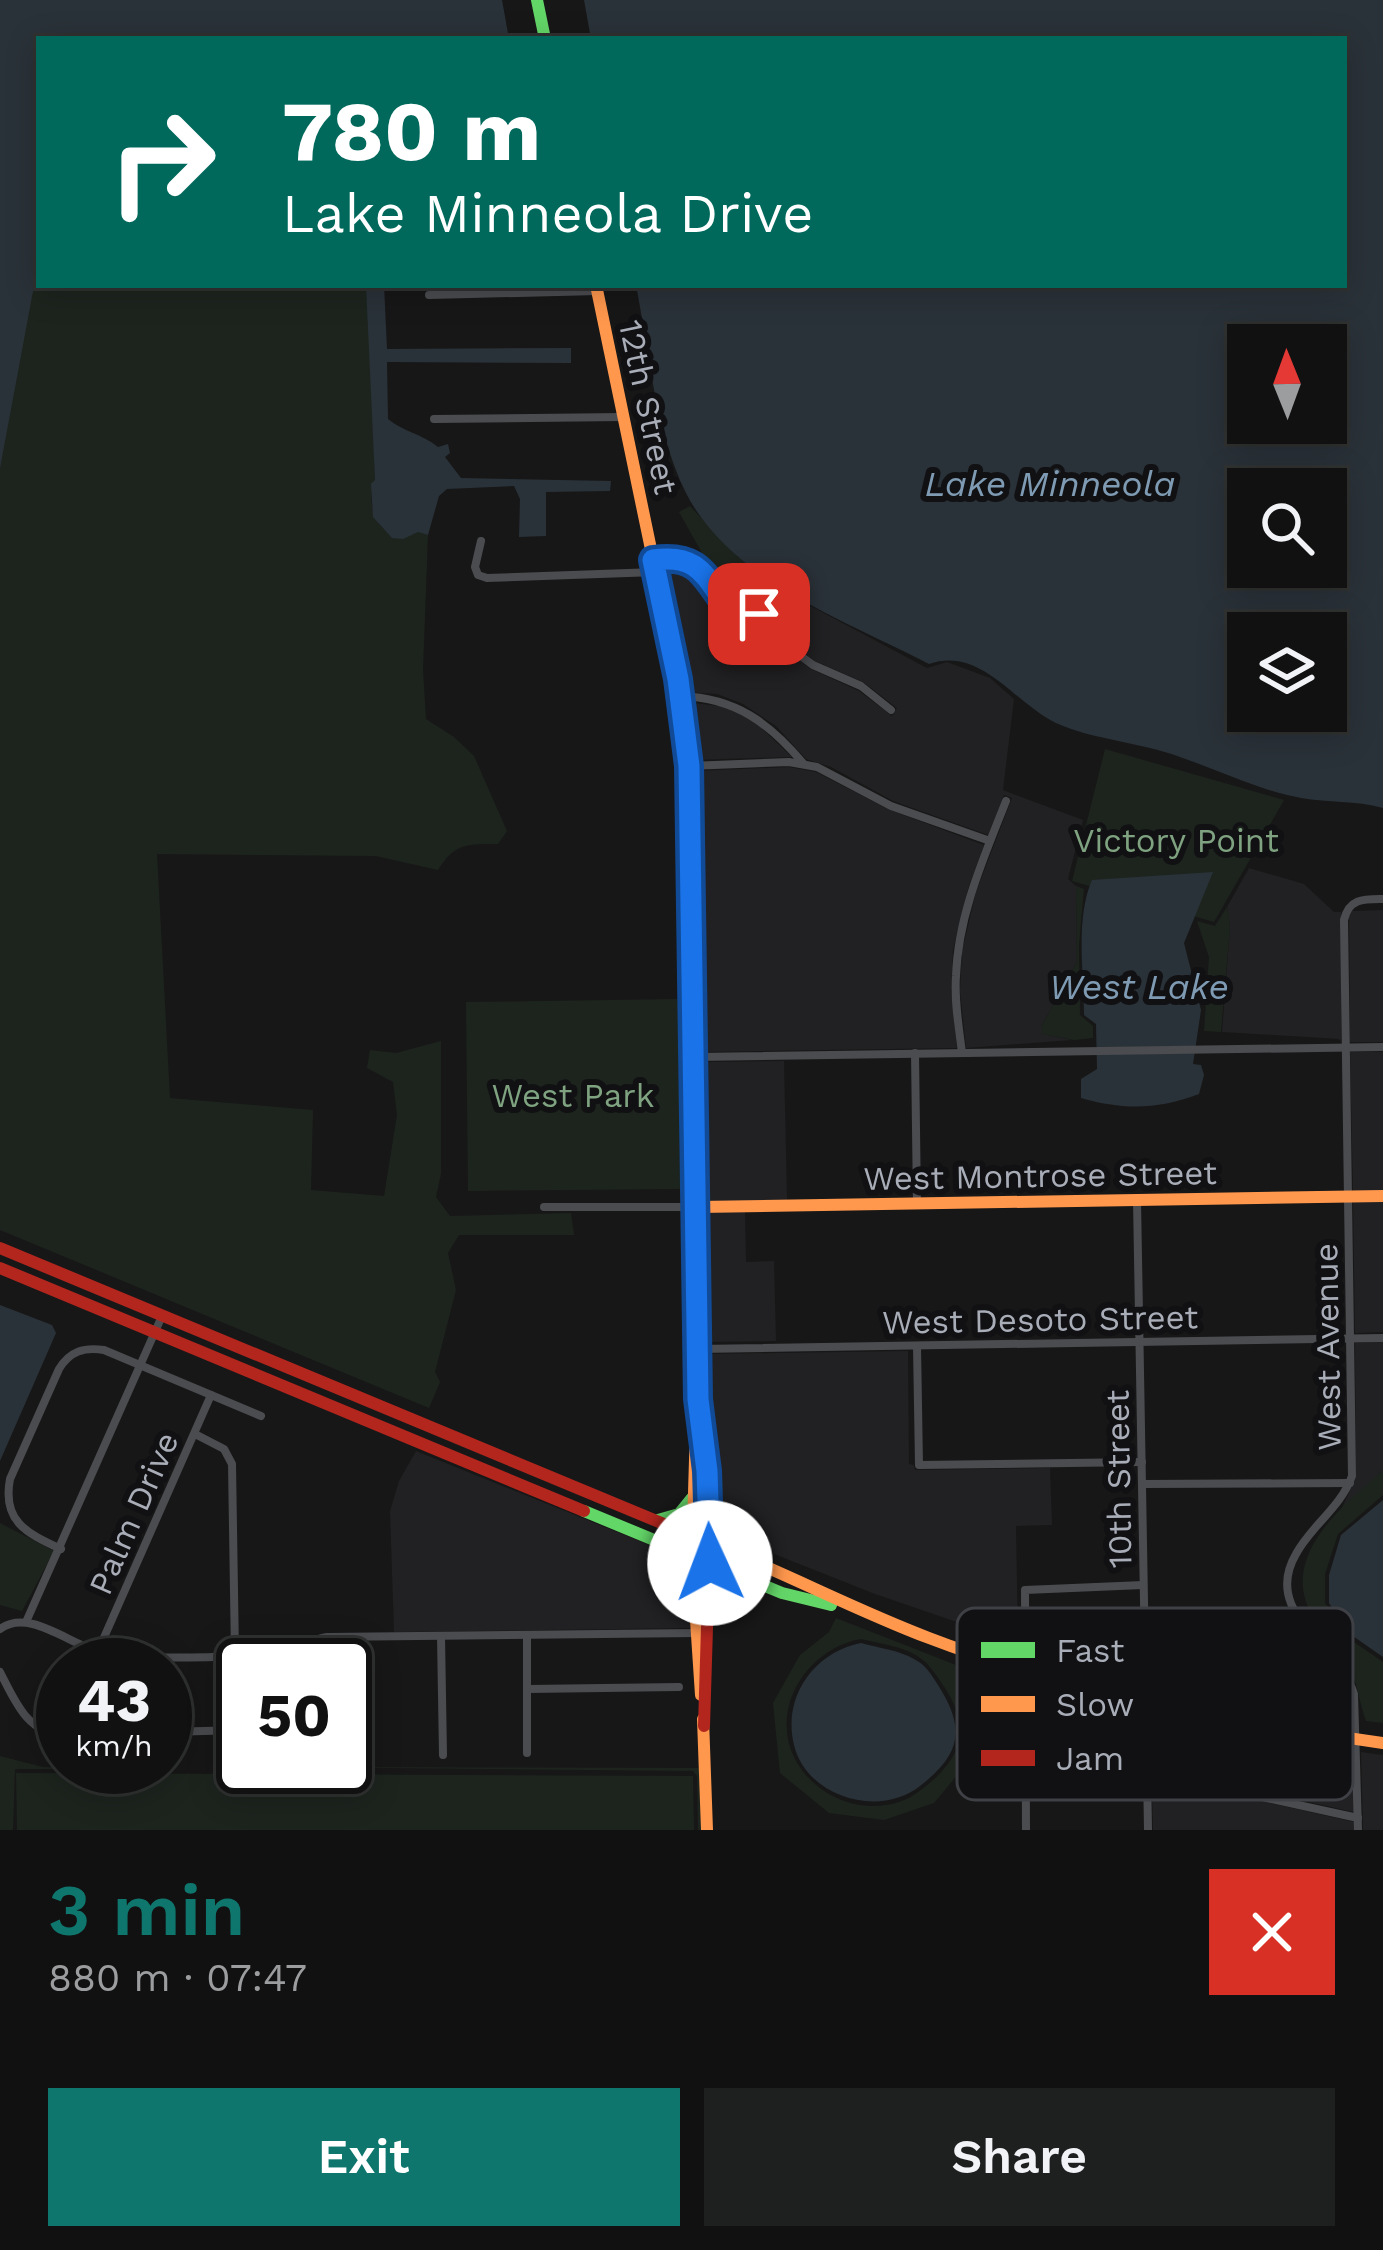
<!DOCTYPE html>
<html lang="en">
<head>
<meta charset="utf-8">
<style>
	:root { --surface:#111; --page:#1e1f1f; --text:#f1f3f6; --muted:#9c9d9f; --line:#303131; --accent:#0f766e }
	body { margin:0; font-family:"Work Sans",sans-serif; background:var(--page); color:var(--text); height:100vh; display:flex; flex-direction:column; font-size:45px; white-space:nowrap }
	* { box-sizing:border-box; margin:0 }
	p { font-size:39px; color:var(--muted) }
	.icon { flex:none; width:66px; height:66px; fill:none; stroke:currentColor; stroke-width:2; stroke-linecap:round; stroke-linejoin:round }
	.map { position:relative; height:1830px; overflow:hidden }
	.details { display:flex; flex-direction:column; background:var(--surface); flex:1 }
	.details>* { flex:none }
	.top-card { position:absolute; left:36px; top:36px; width:1311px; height:252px; border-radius:0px; box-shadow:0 6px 30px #0003,0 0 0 3px var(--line); background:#00695c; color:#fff; overflow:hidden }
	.needle { width:78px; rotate:359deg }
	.tools { position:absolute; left:1227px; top:324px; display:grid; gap:24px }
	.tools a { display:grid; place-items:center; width:120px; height:120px; border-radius:0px; background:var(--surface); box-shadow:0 6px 30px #0003,0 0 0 3px var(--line); font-size:60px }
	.speed { position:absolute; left:36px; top:1638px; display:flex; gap:24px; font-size:60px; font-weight:700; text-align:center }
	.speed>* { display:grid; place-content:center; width:156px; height:156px; border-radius:50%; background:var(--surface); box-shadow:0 6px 30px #0003,0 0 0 3px var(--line); line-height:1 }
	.speed small { font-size:30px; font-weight:400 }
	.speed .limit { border:6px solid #111; border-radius:18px; background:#fff; color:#111 }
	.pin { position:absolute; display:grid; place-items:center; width:102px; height:102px; color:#fff; margin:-51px; border-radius:24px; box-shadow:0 6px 18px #0006 }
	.me { position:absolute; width:132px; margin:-66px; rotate:358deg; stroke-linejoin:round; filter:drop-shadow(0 0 9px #0008) }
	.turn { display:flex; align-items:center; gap:42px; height:252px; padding:0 48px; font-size:54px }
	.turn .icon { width:156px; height:156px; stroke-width:2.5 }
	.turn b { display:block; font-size:84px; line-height:102px }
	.round { display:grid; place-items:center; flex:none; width:126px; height:126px; border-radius:0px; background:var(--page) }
	.summary { display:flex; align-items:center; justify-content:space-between; height:204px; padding:0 48px }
	h1 { font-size:72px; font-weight:600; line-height:90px; color:var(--accent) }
	.action { display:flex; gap:24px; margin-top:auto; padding:24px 48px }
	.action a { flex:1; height:138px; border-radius:0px; background:var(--accent); color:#fff; font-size:48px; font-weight:600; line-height:138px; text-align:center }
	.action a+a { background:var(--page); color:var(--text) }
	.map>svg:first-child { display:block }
	.built { fill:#212123 }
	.green { fill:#1d241e; fill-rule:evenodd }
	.water { fill:#2a3239; fill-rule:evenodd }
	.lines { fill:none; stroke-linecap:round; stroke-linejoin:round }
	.street { stroke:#4b4c50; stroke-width:8 }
	.fast { stroke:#63d668; stroke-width:12 }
	.slow { stroke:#ff974d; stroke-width:12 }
	.jam { stroke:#b3261e; stroke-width:12 }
	.route-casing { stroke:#114b97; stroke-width:30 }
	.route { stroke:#1a73e8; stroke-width:21 }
	.labels { text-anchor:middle; stroke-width:12; stroke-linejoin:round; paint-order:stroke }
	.street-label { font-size:33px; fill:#a8adb8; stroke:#111113 }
	.park-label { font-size:33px; fill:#7fa381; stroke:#111113 }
	.water-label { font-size:36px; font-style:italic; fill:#7f9bb3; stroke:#111113 }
	.key { fill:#111113; stroke:#3e4045; stroke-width:3 }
	.key-label { font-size:33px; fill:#a8adb8 }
</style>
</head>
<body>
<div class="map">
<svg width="1383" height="1830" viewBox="0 0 1383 1830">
	<rect width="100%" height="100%" fill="#171717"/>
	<g class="built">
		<path d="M679 561 691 566 729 617 739 621 757 619 773 641 811 669 859 691 892 716 897 708 863 682 815 661 778 633 759 609 773 586 927 668 947 662 990 678 1014 699 1003 790 1083 820 1068 879 1076 886 1077 962 1041 1027 1043 1034 1072 1040 966 1048 960 991 962 951 976 892 1012 798 1004 795 988 835 893 801 831 767 806 759 776 726 743 704 717 694 685 692 660 567Z"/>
		<path d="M686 702 727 707 755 722 792 757 693 760Z"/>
		<path d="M789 767 816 772 890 810 984 845 968 889 953 950 951 992 957 1048 699 1052 694 771Z"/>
		<path d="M1249 868 1304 884 1334 912H1341V1042L1339 1039 1222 1032 1230 927 1227 907Z"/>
		<path d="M1383 910V1042H1350L1349 916 1352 911Z"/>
		<path d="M1350 1052H1383V1191L1353 1192Z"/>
		<path d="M784 1061 787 1200 702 1202 699 1062Z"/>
		<path d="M1383 1201V1332L1355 1333 1353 1202Z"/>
		<path d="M745 1211 746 1262 774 1261 776 1341 702 1342V1212Z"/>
		<path d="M1383 1342V1470L1341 1510 1356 1477 1355 1343Z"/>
		<path d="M908 1351 909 1464 914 1465 915 1470 1050 1468 1052 1525 1016 1526 1018 1643 875 1594 713 1530 702 1354Z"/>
		<path d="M416 1451 689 1561 690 1628 394 1632 390 1511 399 1481Z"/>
		<path d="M1150 1715 1211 1730 1352 1751 1354 1812 1259 1791 1257 1800 1354 1822V1830H1153Z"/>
		<path d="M1361 1752 1383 1755V1830H1363Z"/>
	</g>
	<g class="green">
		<path d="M39 169V285H370L375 480C363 509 383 549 418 531L428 535 423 670 426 719 454 737 474 756 507 831 498 844C467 844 455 843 438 870L376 856 157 854 170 1098 313 1110 311 1190 384 1196 397 1115 393 1082 367 1068 370 1050 396 1053 441 1041V1174L436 1197 450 1216 571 1213 574 1235H459L448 1253 456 1290 435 1372 440 1382 429 1408 0 1230V376Z"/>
		<path d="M690 506 738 557 772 580 753 611 746 615 715 576 679 512Z"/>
		<path d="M1105 749 1284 800 1214 922 1072 881Z"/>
		<path d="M1076 886 1084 889 1079 945 1080 1015 1093 1026V1038L1074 1040 1042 1034 1041 1027 1077 962Z"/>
		<path d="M1227 907 1230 927 1221 1032 1204 1031 1209 957 1197 921 1215 926Z"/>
		<path d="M678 999 680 1189 468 1191 466 1002Z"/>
		<path d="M1383 1470V1495L1338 1534 1325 1574V1603L1348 1638 1383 1662V1723L1366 1721C1360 1704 1357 1684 1351 1668 1342 1644 1317 1628 1308 1607 1284 1550 1347 1503 1383 1470Z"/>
		<path d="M0 1523 54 1551 22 1611 0 1605Z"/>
		<path d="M836 1618 974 1672 965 1724 969 1761 934 1803 884 1820 829 1813 780 1773 773 1703 800 1655 829 1632ZM861 1639C878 1643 899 1646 914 1654 929 1662 936 1675 945 1688 973 1732 960 1760 921 1790 878 1824 810 1801 791 1750 773 1699 813 1647 861 1639Z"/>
		<path d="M0 1756 43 1767 113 1769H15L13 1830H0Z"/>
		<path d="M293 1767 702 1768 703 1830H698L697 1776 693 1771Z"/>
		<path d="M16 1773 693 1776 694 1830H17Z"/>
	</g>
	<g class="water">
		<path d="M0 0H502L509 39H39V259L0 468Z"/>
		<path d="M584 0H1383V808C1355 800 1329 803 1301 798 1258 790 1221 771 1180 757 1140 742 1094 740 1056 723 1014 703 981 646 929 664 846 621 728 579 685 491 655 429 649 352 636 285H1344V39H591ZM1248 345H1326V423H1248ZM1248 489H1326V567H1248ZM1248 633H1326V711H1248Z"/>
		<path d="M366 285H384L387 349 571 348V363L387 362 388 419C404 432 422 434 438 447L448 444 450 453 445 457 461 478 611 481 610 491 546 492V536L519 537 520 499 514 486 447 489 439 496 428 535 418 532 403 539 392 538 373 517 371 484 375 480Z"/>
		<path d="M1213 872 1184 943 1201 1010 1193 1064 1201 1065 1204 1075 1199 1094C1157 1110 1123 1110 1081 1098V1079L1097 1069 1096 1024 1084 1015C1084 973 1075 919 1092 880Z"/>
		<path d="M0 1305 52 1325 56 1333 0 1461Z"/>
		<path d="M1383 1500V1657L1350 1634 1329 1603V1575L1341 1535Z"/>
		<path d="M861 1643C878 1648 899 1650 914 1659 926 1665 931 1674 938 1685 966 1729 961 1754 920 1786 880 1818 807 1798 794 1745 782 1696 815 1652 861 1643Z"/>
	</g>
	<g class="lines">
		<g class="street">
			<path d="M429 295 598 291"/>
			<path d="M434 419 624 417"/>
			<path d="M481 541 475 567 478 575 487 578 656 572"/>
			<path d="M653 560C701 553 705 578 731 612L738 616 753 611 775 637 813 665 861 686 891 710"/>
			<path d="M681 696C736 698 769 723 803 763"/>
			<path d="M689 766 789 762 817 767 891 806 990 841"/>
			<path d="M915 1053 917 1204"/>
			<path d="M962 1053C959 1027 954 1001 956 976 958 915 984 857 1006 801"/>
			<path d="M695 1057 1383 1047"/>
			<path d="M1137 1200 1148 1830"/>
			<path d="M544 1207H696"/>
			<path d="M917 1346 919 1465 1142 1462"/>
			<path d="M698 1349 1383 1338"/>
			<path d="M195 1434 224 1449 232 1464 235 1654"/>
			<path d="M1142 1484 1350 1483"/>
			<path d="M61 1549C26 1533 2 1521 10 1479L59 1369C70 1351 84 1347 104 1350L261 1416"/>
			<path d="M26 1622 162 1316"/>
			<path d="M1144 1627 1302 1624"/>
			<path d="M0 1629C30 1607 72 1647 104 1653 144 1660 233 1658 274 1653 293 1651 308 1640 327 1637L697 1633"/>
			<path d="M441 1636 443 1755"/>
			<path d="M355 1637 357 1754"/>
			<path d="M98 1651 211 1395"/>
			<path d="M0 1672C15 1701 27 1733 63 1735"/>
			<path d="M528 1689 679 1687"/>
			<path d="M165 1732 243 1730"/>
			<path d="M527 1753V1635"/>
			<path d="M1262 1797 1358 1818"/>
			<path d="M1026 1830 1025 1590 1143 1585"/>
			<path d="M1358 1830 1354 1694C1339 1645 1261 1614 1296 1554 1311 1526 1341 1507 1352 1476L1344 920C1349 898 1364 899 1383 899"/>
		</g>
		<g class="fast">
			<path d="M537 0 545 39"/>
			<path d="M584 1511 782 1593 831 1605"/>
			<path d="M658 1520 679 1514 692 1498"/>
		</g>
		<g class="slow">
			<path d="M596 285 678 679 688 746 690 895"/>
			<path d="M698 1207 1383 1196"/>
			<path d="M696 1426 692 1560 701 1695"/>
			<path d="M736 1554C801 1581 863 1613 929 1638 1075 1694 1229 1721 1383 1743"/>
			<path d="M703 1719 707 1830"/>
		</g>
		<g class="jam">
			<path d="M690 895 698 1399 709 1562 704 1726"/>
			<path d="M0 1248 736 1554"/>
			<path d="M0 1268 584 1511"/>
			<path d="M710 1601 725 1582 743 1577"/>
		</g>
	</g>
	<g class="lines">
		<g class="route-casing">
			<path id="route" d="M710 1563 707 1471 698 1399 689 766 678 679 653 560C701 553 705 578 731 612L738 616 752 611 759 614"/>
		</g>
		<use href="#route" class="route"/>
	</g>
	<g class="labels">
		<g class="street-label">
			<text transform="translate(649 407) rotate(78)" y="12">12th Street</text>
			<text transform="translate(1040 1175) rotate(-1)" y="12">West Montrose Street</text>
			<text transform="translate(1040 1319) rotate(-1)" y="12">West Desoto Street</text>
			<text transform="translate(1327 1347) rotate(-91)" y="12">West Avenue</text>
			<text transform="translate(1118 1479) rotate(-91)" y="12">10th Street</text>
			<text transform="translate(133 1513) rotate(-66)" y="12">Palm Drive</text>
		</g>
		<g class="park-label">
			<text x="1176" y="852">Victory Point</text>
			<text x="573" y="1107">West Park</text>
		</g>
		<g class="water-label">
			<text x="1050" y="496">Lake Minneola</text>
			<text x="1139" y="999">West Lake</text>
		</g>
	</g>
	<rect x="957" y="1608" width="396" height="192" rx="18" class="key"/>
	<rect x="981" y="1642" width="54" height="16" fill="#63d668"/>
	<rect x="981" y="1696" width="54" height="16" fill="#ff974d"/>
	<rect x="981" y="1750" width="54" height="16" fill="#b3261e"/>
	<g class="key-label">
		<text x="1056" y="1662">Fast</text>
		<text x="1056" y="1716">Slow</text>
		<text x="1056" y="1770">Jam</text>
	</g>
</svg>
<div class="tools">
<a><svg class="needle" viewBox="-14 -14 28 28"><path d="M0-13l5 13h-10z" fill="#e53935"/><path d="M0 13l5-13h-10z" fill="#9c9d9f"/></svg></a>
<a><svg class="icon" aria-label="search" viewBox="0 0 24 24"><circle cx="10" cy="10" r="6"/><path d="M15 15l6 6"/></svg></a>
<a><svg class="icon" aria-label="layers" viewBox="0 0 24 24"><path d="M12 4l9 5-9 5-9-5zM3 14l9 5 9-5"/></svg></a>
</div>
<div class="speed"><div>43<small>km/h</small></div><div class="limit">50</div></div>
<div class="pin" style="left:759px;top:614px;background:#d93025"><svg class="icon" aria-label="arrive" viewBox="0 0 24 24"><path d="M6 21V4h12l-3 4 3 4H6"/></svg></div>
<svg class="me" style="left:710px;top:1563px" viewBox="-20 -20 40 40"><circle r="19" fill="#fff"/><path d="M0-13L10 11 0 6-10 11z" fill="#1a73e8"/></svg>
<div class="top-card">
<div class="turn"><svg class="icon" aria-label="right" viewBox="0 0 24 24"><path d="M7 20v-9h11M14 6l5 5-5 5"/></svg><div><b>780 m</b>Lake Minneola Drive</div></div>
</div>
</div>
<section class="details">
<div class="summary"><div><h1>3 min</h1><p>880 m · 07:47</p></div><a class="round" style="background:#d93025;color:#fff"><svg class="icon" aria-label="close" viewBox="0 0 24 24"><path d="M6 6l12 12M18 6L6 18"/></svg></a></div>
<div class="action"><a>Exit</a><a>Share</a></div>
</section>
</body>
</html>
